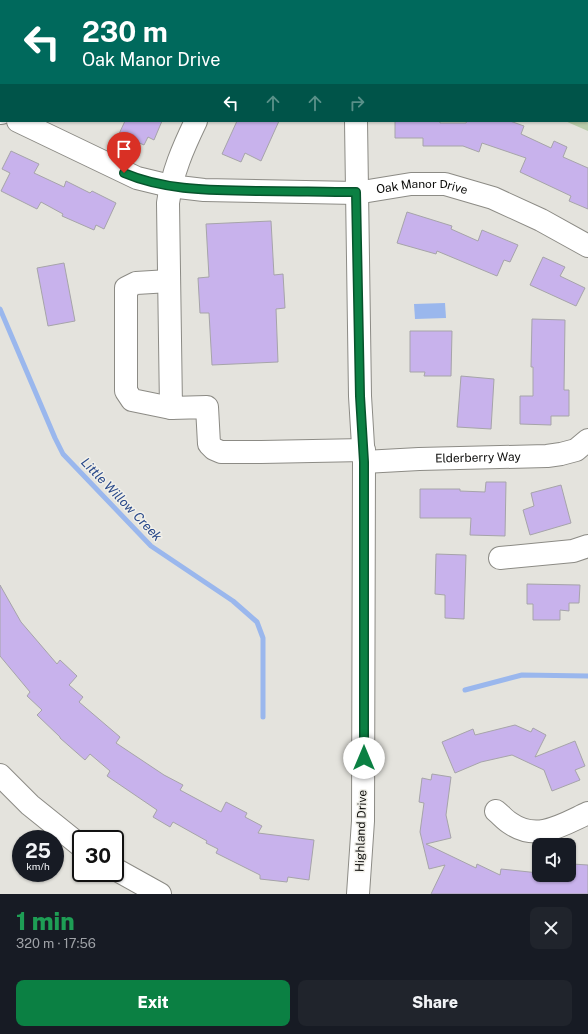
<!DOCTYPE html>
<html lang="en">
<head>
<meta charset="utf-8">
<style>
	:root { --surface:#171b24; --page:#20242c; --text:#f1f3f6; --muted:#9ea1a6; --accent:#0b8043 }
	body { margin:0; font-family:"Public Sans",sans-serif; background:var(--page); color:var(--text); height:100vh; display:flex; flex-direction:column; font-size:15px; white-space:nowrap }
	* { box-sizing:border-box; margin:0 }
	p { font-size:13px; color:var(--muted) }
	.icon { flex:none; width:22px; height:22px; fill:none; stroke:currentColor; stroke-width:2; stroke-linecap:round; stroke-linejoin:round }
	.map { position:relative; height:894px; overflow:hidden }
	.side { display:flex; flex-direction:column; background:var(--surface); flex:1 }
	.side>* { flex:none }
	.banner { position:absolute; left:0px; top:0px; width:588px; height:122px; box-shadow:0 1px 3px #0004; background:#00695c; color:#fff; overflow:hidden }
	.controls { position:absolute; left:532px; top:838px; display:grid; gap:8px }
	.controls a { display:grid; place-items:center; width:44px; height:44px; border-radius:8px; background:var(--surface); box-shadow:0 1px 3px #0004; font-size:20px }
	.speed { position:absolute; left:12px; top:830px; display:flex; gap:8px; font-size:20px; font-weight:700; text-align:center }
	.speed>* { display:grid; place-content:center; width:52px; height:52px; border-radius:50%; background:var(--surface); box-shadow:0 1px 3px #0004; line-height:1 }
	.speed small { font-size:10px; font-weight:400 }
	.speed .limit { border:2px solid #111; border-radius:6px; background:#fff; color:#111 }
	.pin { position:absolute; display:grid; place-items:center; width:34px; height:34px; color:#fff; margin:-41px -17px; border-radius:50% 50% 50% 0; rotate:-45deg; box-shadow:0 0 4px #0007 }
	.pin .icon { rotate:45deg }
	.me { position:absolute; width:44px; margin:-22px; rotate:0deg; stroke-linejoin:round; filter:drop-shadow(0 0 3px #0008) }
	.turn { display:flex; align-items:center; gap:14px; height:84px; padding:0 16px; font-size:18px }
	.turn .icon { width:52px; height:52px; stroke-width:2.5 }
	.turn b { display:block; font-size:28px; line-height:34px }
	.lanes { display:flex; align-items:center; height:38px; padding:0 16px; background:#0003; justify-content:center; gap:20px; direction:ltr }
	.lanes .off { opacity:.35 }
	.round { display:grid; place-items:center; flex:none; width:42px; height:42px; border-radius:8px; background:var(--page) }
	.overview { display:flex; align-items:center; justify-content:space-between; height:68px; padding:0 16px }
	h1 { font-size:24px; font-weight:800; line-height:30px; color:#1e9e55 }
	.cta { display:flex; gap:8px; margin-top:auto; padding:8px 16px }
	.cta a { flex:1; height:46px; border-radius:8px; background:var(--accent); color:#fff; font-size:16px; font-weight:800; line-height:46px; text-align:center }
	.cta a+a { background:var(--page); color:var(--text) }
	.map>svg:first-child { display:block }
	.green { fill:#b9cdaa }
	.water { fill:#9ab7ed }
	.lines { fill:none; stroke-linecap:round; stroke-linejoin:round }
	.stream { stroke:#9ab7ed; stroke-width:5 }
	.building { fill:#c8b2ec; stroke:#a6a4a9 }
	.minor-casing { stroke:#8c8b85; stroke-width:24 }
	.major-casing { stroke:#8c8b85; stroke-width:24 }
	.minor { stroke:#fff; stroke-width:22 }
	.major { stroke:#fff; stroke-width:22 }
	.route-casing { stroke:#07532c; stroke-width:10 }
	.route { stroke:#0b8043; stroke-width:7 }
	.labels { text-anchor:middle; stroke-width:3; stroke-linejoin:round; paint-order:stroke }
	.street-label { font-size:12px; fill:#0d0d0b; stroke:#f1f0ea }
	.water-label { font-size:13px; font-style:italic; fill:#29498a; stroke:#f1f0ea }
</style>
</head>
<body>
<div class="map">
<svg width="588" height="894" viewBox="0 0 588 894">
	<rect width="100%" height="100%" fill="#e4e3dd"/>
	<path class="green" d="M305 0H588V131L565 121H587V1Z"/>
	<path class="water" d="M445 303 446 318 415 319 414 304Z"/>
	<g class="lines">
		<g class="stream">
			<path d="M0 309 55 438 63 454 151 546 233 601 257 622 263 638V717"/>
			<path d="M465 690 522 675 588 676"/>
		</g>
	</g>
	<g class="building">
		<path d="M125 121H162L154 140 148 137 144 145 119 134Z"/>
		<path d="M237 121H279L261 161 245 153 241 162 222 154Z"/>
		<path d="M395 121H440V123H466L467 121H510L524 126 521 134 551 148 554 141 567 147 563 157 588 168V209L569 201 571 196 520 172 526 158 482 143 479 152 463 146H423V138H395Z"/>
		<path d="M11 151 39 164 34 173 64 187 66 181 90 193 92 191 116 203 104 229 96 225 94 230 62 216 63 214 41 202 37 209 1 191 10 173 2 169Z"/>
		<path d="M407 212 452 226 451 229 478 241 482 230 518 245 510 262 504 260 497 276 437 251 436 254 397 243Z"/>
		<path d="M271 221 274 275 283 274 285 308 276 309 278 362 212 365 209 313H200L198 278 209 277 206 224Z"/>
		<path d="M543 257 565 267 560 276 585 288 576 306 530 285Z"/>
		<path d="M64 263 75 321 48 326 37 268Z"/>
		<path d="M532 319 565 320 564 390H569V416H551V425L520 424V396H533V367H531Z"/>
		<path d="M410 331H452L451 376H424L425 372H410Z"/>
		<path d="M461 376 494 379 491 429 457 427Z"/>
		<path d="M486 482H506L505 536 470 535 471 518H420V489H460V491L485 492Z"/>
		<path d="M561 485 571 523 530 535 523 510 534 506 531 493Z"/>
		<path d="M436 554 466 555 464 619 445 618V595L435 594Z"/>
		<path d="M527 584 580 585 579 603H569V611L560 610V620H533V604H527Z"/>
		<path d="M0 585 21 622 57 664 60 660 77 676 69 685 83 697 79 702 120 737 116 743 164 775 183 785 180 790 221 812 226 802 247 813 245 817 262 826 258 833 314 840 309 880 288 877 287 882 260 879V875L216 853 218 849 206 843 207 841 173 822 170 827 153 817 157 810 107 776 110 771 90 754 85 760 60 738V737L37 715 42 710 27 696 30 692 0 656Z"/>
		<path d="M515 725 531 732 533 728 546 735 535 757 575 741 585 766 575 770 580 780 552 791 544 770 512 755 481 762 455 773 442 742 473 729 475 735Z"/>
		<path d="M432 774 451 777 446 815 451 838 426 844 476 868 477 864 500 875 501 869 539 873V875H571L572 864 588 865V894H431L445 865 429 869 420 832 424 803 419 802 422 778 431 780Z"/>
	</g>
	<g class="lines">
		<g class="minor-casing">
			<g id="minor">
				<path d="M6 0 7 1"/>
				<path d="M355 0V1"/>
				<path d="M43 1 45 0"/>
				<path d="M0 112 1 113"/>
				<path id="s1" d="M18 121 137 178 170 186 204 190 356 193 411 184H445L493 198 541 220 588 246"/>
				<path d="M196 121C183 148 172 173 168 203L171 408 207 407 209 444 214 449 221 452H261L364 450"/>
				<path d="M356 121 360 396 364 462 363 821 358 894"/>
				<path d="M169 281 136 283 126 288V391L132 400 171 408"/>
				<path id="s2" d="M364 462 419 459 547 456 561 454 576 450 588 440"/>
				<path d="M500 558 573 551 588 546"/>
				<path d="M496 811C501 815 505 820 510 823 537 842 562 825 588 813"/>
			</g>
		</g>
		<g class="major-casing">
			<g id="major">
				<path d="M0 775 30 805 81 846"/>
				<path d="M115 869 160 894"/>
			</g>
		</g>
		<use href="#minor" class="minor"/>
		<use href="#major" class="major"/>
	</g>
	<g class="lines">
		<g class="route-casing">
			<path id="route" d="M124 173C166 191 213 190 259 191 291 191 324 192 356 192L360 396 364 462V758"/>
		</g>
		<use href="#route" class="route"/>
	</g>
	<g class="labels">
		<g class="street-label">
			<text dy="4" stroke="none"><textPath href="#s1" startOffset="419">Oak Manor Drive</textPath></text>
			<text dy="4" stroke="none"><textPath href="#s2" startOffset="114">Elderberry Way</textPath></text>
			<text transform="translate(361 831) rotate(-88)" y="4">Highland Drive</text>
		</g>
		<g class="water-label">
			<text transform="translate(122 499) rotate(46)" y="5">Little Willow Creek</text>
		</g>
	</g>
</svg>
<div class="controls">
<a><svg class="icon" aria-label="sound" viewBox="0 0 24 24"><path d="M4 9h4l5-4v14l-5-4H4zM17 9q2 3 0 6"/></svg></a>
</div>
<div class="speed"><div>25<small>km/h</small></div><div class="limit">30</div></div>
<div class="pin" style="left:124px;top:173px;background:#d93025"><svg class="icon" aria-label="arrive" viewBox="0 0 24 24"><path d="M6 21V4h12l-3 4 3 4H6"/></svg></div>
<svg class="me" style="left:364px;top:758px" viewBox="-20 -20 40 40"><circle r="19" fill="#fff"/><path d="M0-13L10 11 0 6-10 11z" fill="#0b8043"/></svg>
<div class="banner">
<div class="turn"><svg class="icon" aria-label="left" viewBox="0 0 24 24"><path d="M17 20v-9H6M10 6l-5 5 5 5"/></svg><div><b>230 m</b>Oak Manor Drive</div></div>
<div class="lanes"><svg class="icon" aria-label="left" viewBox="0 0 24 24"><path d="M17 20v-9H6M10 6l-5 5 5 5"/></svg><svg class="icon off" aria-label="ahead" viewBox="0 0 24 24"><path d="M12 20V5M6 11l6-6 6 6"/></svg><svg class="icon off" aria-label="ahead" viewBox="0 0 24 24"><path d="M12 20V5M6 11l6-6 6 6"/></svg><svg class="icon off" aria-label="right" viewBox="0 0 24 24"><path d="M7 20v-9h11M14 6l5 5-5 5"/></svg></div>
</div>
</div>
<section class="side">
<div class="overview"><div><h1>1 min</h1><p>320 m · 17:56</p></div><a class="round"><svg class="icon" aria-label="close" viewBox="0 0 24 24"><path d="M6 6l12 12M18 6L6 18"/></svg></a></div>
<div class="cta"><a>Exit</a><a>Share</a></div>
</section>
</body>
</html>
